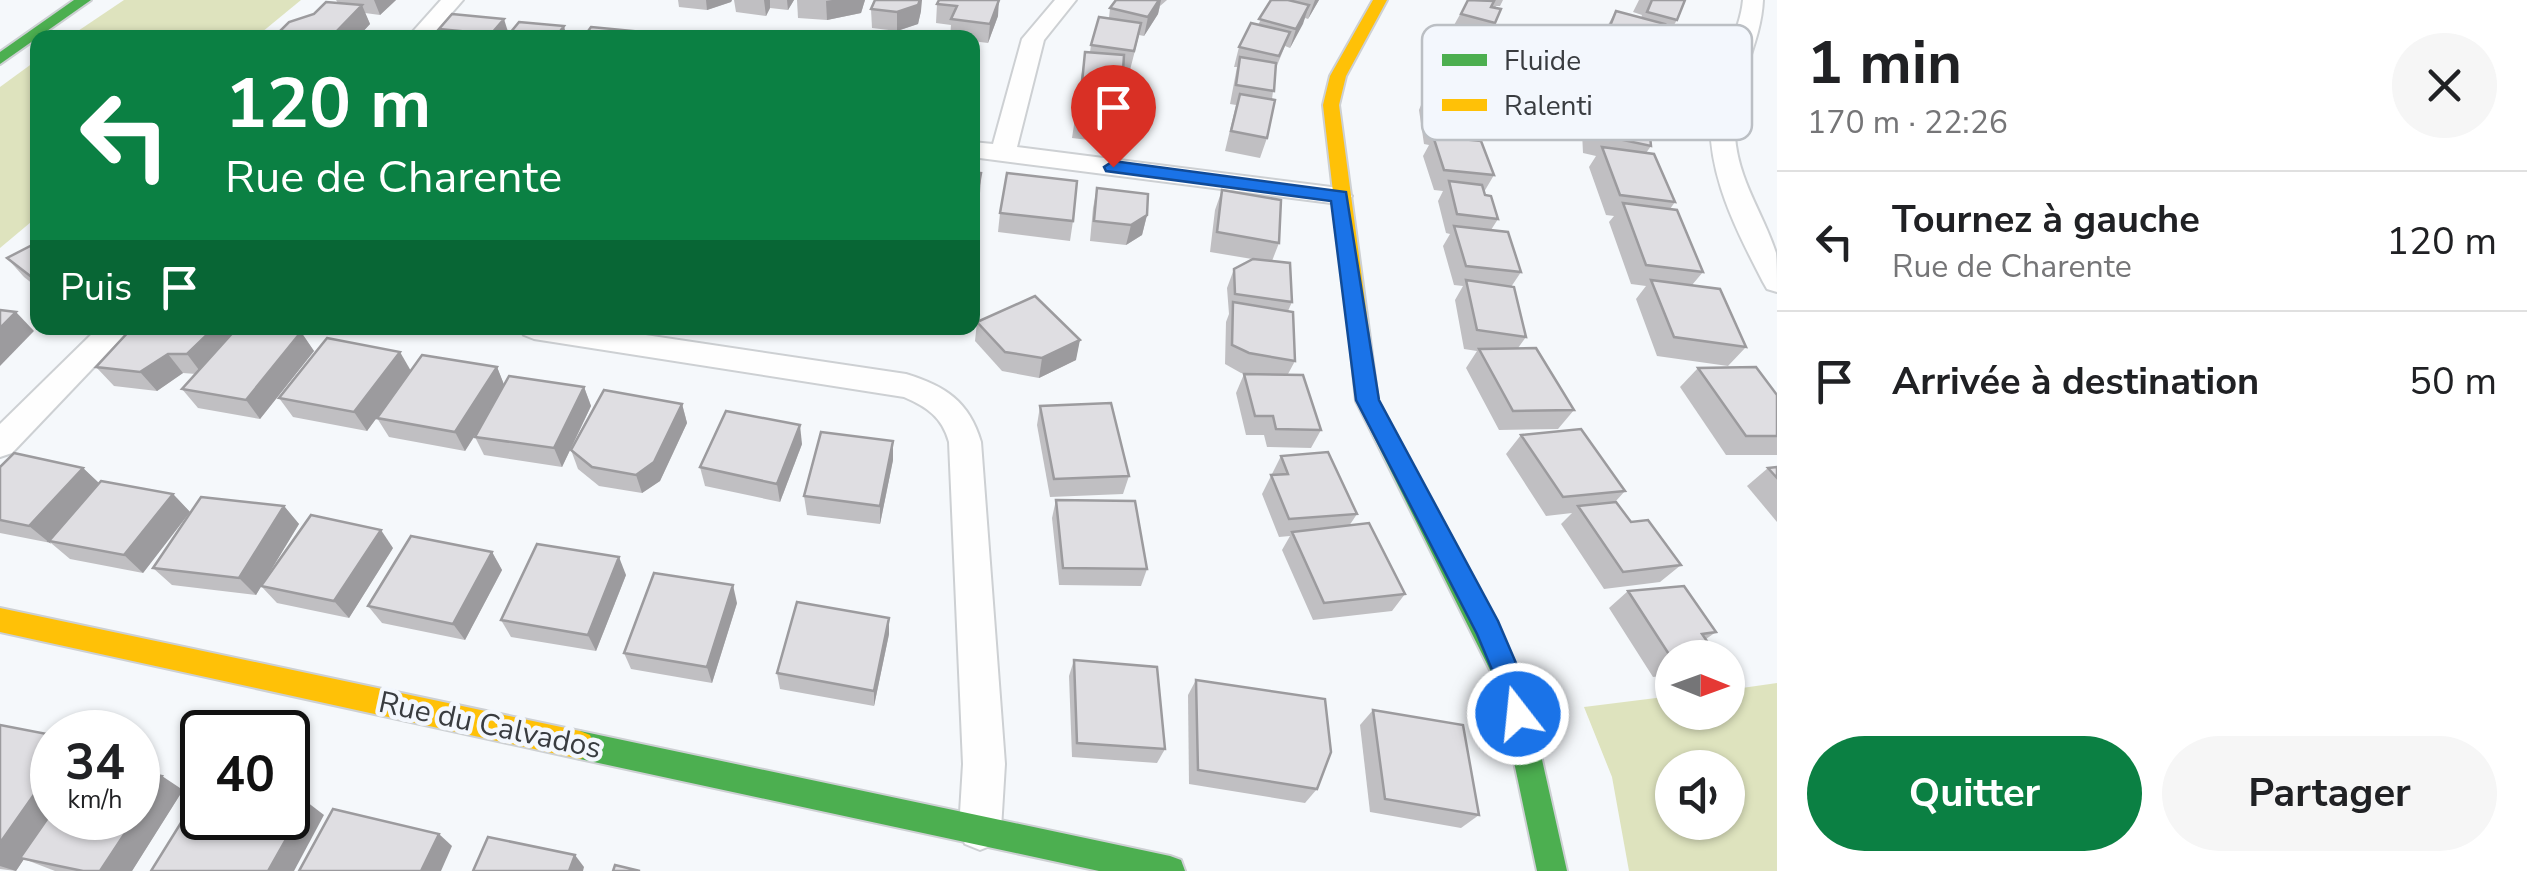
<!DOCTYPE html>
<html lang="fr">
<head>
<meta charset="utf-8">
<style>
	:root { --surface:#fff; --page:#f6f6f6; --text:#202124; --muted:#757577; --line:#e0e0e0; --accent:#0b8043 }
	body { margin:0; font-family:"Nunito Sans",sans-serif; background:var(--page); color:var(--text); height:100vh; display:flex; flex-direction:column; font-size:38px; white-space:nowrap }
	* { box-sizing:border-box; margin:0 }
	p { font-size:32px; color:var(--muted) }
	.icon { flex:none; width:55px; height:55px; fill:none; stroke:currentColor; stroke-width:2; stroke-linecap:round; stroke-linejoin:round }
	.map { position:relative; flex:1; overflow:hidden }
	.side { display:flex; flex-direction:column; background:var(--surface); width:750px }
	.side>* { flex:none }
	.top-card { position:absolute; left:30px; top:30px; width:950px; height:305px; border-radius:20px; box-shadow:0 2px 8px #0004; background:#0b8043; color:#fff; overflow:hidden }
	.needle { width:65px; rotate:91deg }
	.controls { position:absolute; left:1655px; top:640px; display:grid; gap:20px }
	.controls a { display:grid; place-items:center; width:90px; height:90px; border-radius:50%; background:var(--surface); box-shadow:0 2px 8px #0004; font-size:50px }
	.speed { position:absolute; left:30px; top:710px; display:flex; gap:20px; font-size:50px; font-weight:700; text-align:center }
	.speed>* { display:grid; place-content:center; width:130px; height:130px; border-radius:50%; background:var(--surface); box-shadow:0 2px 8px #0004; line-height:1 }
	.speed small { font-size:25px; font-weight:400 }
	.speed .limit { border:5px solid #111; border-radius:15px; background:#fff; color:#111 }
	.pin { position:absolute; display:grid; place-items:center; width:85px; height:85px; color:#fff; margin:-102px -42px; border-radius:50% 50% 50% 0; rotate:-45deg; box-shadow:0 0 10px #0007 }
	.pin .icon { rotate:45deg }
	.me { position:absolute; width:110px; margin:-55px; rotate:344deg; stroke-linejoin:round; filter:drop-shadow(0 0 8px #0008) }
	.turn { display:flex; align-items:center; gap:35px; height:210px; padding:0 30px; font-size:45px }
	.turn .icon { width:130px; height:130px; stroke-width:2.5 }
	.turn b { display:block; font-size:70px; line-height:85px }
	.then { display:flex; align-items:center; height:95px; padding:0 30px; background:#0003; gap:20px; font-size:38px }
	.round { display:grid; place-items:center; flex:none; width:105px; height:105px; border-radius:52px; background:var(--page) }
	.headline { display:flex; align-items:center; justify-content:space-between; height:170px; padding:0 30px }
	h1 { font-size:60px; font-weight:700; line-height:75px }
	.cta { display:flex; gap:20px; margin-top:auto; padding:20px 30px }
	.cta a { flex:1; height:115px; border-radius:60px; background:var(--accent); color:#fff; font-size:40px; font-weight:700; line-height:115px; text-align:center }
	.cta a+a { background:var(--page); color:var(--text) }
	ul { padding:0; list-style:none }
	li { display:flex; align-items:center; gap:30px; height:140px; padding:0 30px; border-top:2px solid var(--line) }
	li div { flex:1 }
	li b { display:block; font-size:38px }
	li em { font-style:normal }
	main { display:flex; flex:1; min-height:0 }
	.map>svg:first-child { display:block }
	.green { fill:#dee3be; fill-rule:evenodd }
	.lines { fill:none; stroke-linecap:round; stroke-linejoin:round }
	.street-casing { stroke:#cdd0d3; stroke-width:4 }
	.fast-casing { stroke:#cdd0d3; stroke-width:4 }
	.slow-casing { stroke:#cdd0d3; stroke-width:4 }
	.street { fill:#fefefe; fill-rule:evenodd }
	.fast { fill:#4caf50; fill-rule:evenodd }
	.slow { fill:#ffc107; fill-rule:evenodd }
	.wall { fill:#c0bfc2 }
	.shaded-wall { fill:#9c9b9e }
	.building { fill:#dfdee2; stroke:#9c9b9e; stroke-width:2.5 }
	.route { fill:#1a73e8; stroke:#114b97; stroke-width:2.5 }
	.labels { text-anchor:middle; stroke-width:9; stroke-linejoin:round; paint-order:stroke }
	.near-street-label { font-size:30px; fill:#393c40; stroke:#f3f7fd }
	.key { fill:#f3f7fd; stroke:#bbbfc4; stroke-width:2.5 }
	.key-label { font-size:28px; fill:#393c40 }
</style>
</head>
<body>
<main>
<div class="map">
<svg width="1777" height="871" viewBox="0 0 1777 871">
	<rect width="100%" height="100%" fill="#f5f8fb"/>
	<g class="green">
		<path d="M124 0H301L256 37H69Z"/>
		<path d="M37 60V217L0 248V87Z"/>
		<path d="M1777 683V871H1629L1612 777 1584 707 1672 696V712H1728V690ZM1672 768H1728V822H1672Z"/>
	</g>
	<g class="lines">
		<g class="street-casing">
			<g id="street">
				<path d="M441 0H463L430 38H407Z"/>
				<path d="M1055 0H1076L1044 40 1017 147 1339 188 1352 196 1348 202 1339 204 972 157V142L993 144 1022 39Z"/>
				<path d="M1743 0H1763C1761 48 1731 86 1735 136 1738 180 1763 213 1776 253 1777 264 1777 280 1777 292L1767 289 1763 282C1732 222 1699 158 1714 89 1721 58 1740 32 1743 0Z"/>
				<path d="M98 328H131L12 453 0 457V424Z"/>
				<path d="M519 328H599L906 374C945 386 969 401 981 442L1005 764 1001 829 995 844 980 850 965 844 959 829 963 764 949 442C942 417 927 407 904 397L534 339 524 335Z"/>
			</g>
		</g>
		<g class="fast-casing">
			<g id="fast">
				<path d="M74 0H91L0 64V52Z"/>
				<path d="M1359 324 1369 331 1378 401 1525 684 1567 871H1537L1498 686 1356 401 1349 331Z"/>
				<path d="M580 731 1170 856 1181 860 1185 871H1099L580 759 570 755 566 745 570 735Z"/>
			</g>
		</g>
		<g class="slow-casing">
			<g id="slow">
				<path d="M1373 0H1387L1346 76 1339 105 1369 331 1359 338 1349 331 1323 105 1330 76Z"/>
				<path d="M0 608 580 731 590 735 594 745 590 755 580 759 0 632Z"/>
			</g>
		</g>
		<use href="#street" class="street"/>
		<use href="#fast" class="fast"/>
		<use href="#slow" class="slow"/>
	</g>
	<g class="wall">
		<path d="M336 0H396L380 15 365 13 370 24 357 38H273L314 14 338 3Z"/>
		<path d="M678 0H732L731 2 707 10 679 7Z"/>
		<path d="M734 0H794L788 10 770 8 766 16 736 12Z"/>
		<path d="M797 0H865L861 13 827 20 798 18Z"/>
		<path d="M939 0 998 16 988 43 972 41V38H950L951 25 936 23 937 4Z"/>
		<path d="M1116 0H1167L1160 6 1158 14 1144 36 1139 35 1130 70 1123 69 1118 124 1114 143 1072 138 1085 52H1090L1091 45 1109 18 1110 8Z"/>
		<path d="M1271 0H1319L1308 19 1305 18 1290 48 1285 46 1276 68 1267 138 1260 158 1225 151 1236 105 1230 104 1237 67H1234L1239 47 1258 25Z"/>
		<path d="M1468 0H1503L1500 6H1496L1495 8 1501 9 1489 35 1490 60 1481 76 1478 92 1471 104 1477 131 1472 140 1494 175 1484 192 1498 219 1491 230 1521 272 1511 287 1526 337 1518 348 1574 410 1558 429 1499 430 1466 368 1477 351 1464 349 1455 300 1463 286 1454 285 1443 246 1450 234 1446 233 1438 201 1443 191 1434 190 1423 156 1429 145 1424 144 1419 110 1423 100H1422L1430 71 1439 52 1442 53 1453 27Z"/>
		<path d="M1639 0H1685L1677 20 1665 39 1660 38 1654 53 1644 69 1641 95 1637 102 1651 146 1646 153 1675 202 1670 209 1703 272 1692 285 1746 347 1728 366 1657 356 1636 299 1646 286 1631 284 1609 222 1614 216 1606 215 1589 167 1596 156 1583 153 1581 112 1587 104 1575 101 1582 64 1593 44 1599 45 1605 30 1616 11 1641 18 1642 15 1633 12Z"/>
		<path d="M871 9 921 11 918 24 897 31 872 28Z"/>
		<path d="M439 29 509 34 567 38H442Z"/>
		<path d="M1097 188 1147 215 1142 235 1126 245 1090 241 1093 208Z"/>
		<path d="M1222 190 1279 243 1272 261 1292 302 1288 311 1295 361 1288 374 1321 430 1311 448 1267 447 1264 435H1246L1236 393 1244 374H1248L1241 373 1225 364 1226 322 1229 314 1227 288 1234 269 1252 259 1210 252 1215 210Z"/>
		<path d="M1000 213 1073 221 1070 241 998 232Z"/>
		<path d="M38 242V288L24 277 7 258Z"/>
		<path d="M977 322 1076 360 1039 378 1002 371 975 341Z"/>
		<path d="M132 328H227L231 334 301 332 314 351 260 419 198 408 182 389 196 374 183 373 157 391 114 386 96 367Z"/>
		<path d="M871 328H931L929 335Z"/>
		<path d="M497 367 504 385 584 387 591 406 562 467 484 455 475 437 478 431 465 451 389 437 377 418 389 401 367 431 293 417 279 398Z"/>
		<path d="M1698 368 1777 395V455H1726L1680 387Z"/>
		<path d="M682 404 687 423 660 481 642 493 599 486 578 469 571 450Z"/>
		<path d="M1040 406 1129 476 1123 494 1050 497 1037 425Z"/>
		<path d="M1521 435 1625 491 1615 502 1631 522 1681 565 1660 582 1604 589 1561 524 1572 513 1546 516 1506 454Z"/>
		<path d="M802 444 780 502 705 486 700 467Z"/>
		<path d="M1281 456 1357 514 1349 526 1405 594 1392 611 1313 620 1282 550 1290 536 1279 537 1262 494Z"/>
		<path d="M893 460 880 524 807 515 804 496Z"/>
		<path d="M0 467 83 468 99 483 173 494 190 512 143 573 70 559 51 543 0 533Z"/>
		<path d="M1777 467V522L1747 486 1768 468Z"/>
		<path d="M1056 500 1147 569 1141 586 1059 585 1052 518Z"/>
		<path d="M284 506 299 524 264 581 393 548 349 618 277 603 261 586 256 595 172 585 153 568Z"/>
		<path d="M492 552 502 570 465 640 382 623 368 606Z"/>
		<path d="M626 575 596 651 511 637 501 620Z"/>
		<path d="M1628 591 1716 632 1706 639 1672 658V675L1653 677 1609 608Z"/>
		<path d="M737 603 712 683 631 669 624 653Z"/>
		<path d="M889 634 874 706 780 689 777 673Z"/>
		<path d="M1074 660 1165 749 1157 763 1072 757 1069 676Z"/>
		<path d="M1196 680 1317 789 1305 803 1189 784 1188 695Z"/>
		<path d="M1373 710 1479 815 1461 828 1370 812 1360 725Z"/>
		<path d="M0 725 52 818 183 790 132 871H55L24 859 16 871 0 869Z"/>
	</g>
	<g class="shaded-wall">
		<path d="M374 0H396L380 15Z"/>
		<path d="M706 0H732L731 2 707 10Z"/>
		<path d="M764 0H770V8L766 16Z"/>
		<path d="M787 0H794L788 10Z"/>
		<path d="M832 0H865L861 13 827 20 826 1Z"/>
		<path d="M920 0H922L921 11 918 24 897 31V12Z"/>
		<path d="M999 0 998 16 988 43 990 24Z"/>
		<path d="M1159 0H1161L1158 14 1144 36 1148 17Z"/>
		<path d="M1315 0H1319L1308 19Z"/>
		<path d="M362 5 370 24 357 38H330Z"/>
		<path d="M1309 5 1303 24 1290 48 1296 29Z"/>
		<path d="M504 19 510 38H492L491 34Z"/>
		<path d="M564 26 567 38H555Z"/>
		<path d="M981 173 980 193 973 226 975 206Z"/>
		<path d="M1147 215 1142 235 1126 245 1131 225Z"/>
		<path d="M16 312 34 331 0 366V328Z"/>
		<path d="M214 328H227L235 340 202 374 187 354Z"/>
		<path d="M301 332 314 351 260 419 246 400Z"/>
		<path d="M1080 340 1076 360 1039 378 1042 358Z"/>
		<path d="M400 352 411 371 367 431 354 412Z"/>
		<path d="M168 354 183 373 157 391 140 372Z"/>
		<path d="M497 367 505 387 465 451 455 432Z"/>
		<path d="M584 387 591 406 562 467 554 448Z"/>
		<path d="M682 404 687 423 660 481 642 493 636 475Z"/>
		<path d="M800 425 802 444 780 502 777 484Z"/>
		<path d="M893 441V460L880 524V506Z"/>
		<path d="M83 468 102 486 49 541 51 544 29 526Z"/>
		<path d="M173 494 190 512 143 573 124 555Z"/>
		<path d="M284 506 299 524 256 595 239 578Z"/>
		<path d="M381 530 393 548 349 618 334 601Z"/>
		<path d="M492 552 502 570 465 640 453 624Z"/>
		<path d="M619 557 626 575 596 651 588 635Z"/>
		<path d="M733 585 737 603 712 683 707 667Z"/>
		<path d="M889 618V634L874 706V691Z"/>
		<path d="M52 769V818L20 858 24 859 16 871 0 866V843Z"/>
		<path d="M162 776 183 790 132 871H100L135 818H138V813Z"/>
		<path d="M307 802 324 815 294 871H268Z"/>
		<path d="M439 834 452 846 441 871H421Z"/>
		<path d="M575 855 584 867 583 871H569Z"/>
	</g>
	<g class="building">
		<path d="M875 0H920L918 5 897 12 871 9Z"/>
		<path d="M939 0H999L990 24 951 19 957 6 937 4Z"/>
		<path d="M1116 0H1159L1148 17 1110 8Z"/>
		<path d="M1271 0H1288L1309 5 1296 29 1259 19Z"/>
		<path d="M1468 0 1494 1 1491 7 1501 9 1495 23 1461 14Z"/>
		<path d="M1652 0H1685L1677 20 1647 12Z"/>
		<path d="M326 2 362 5 330 38H273L289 22 314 14Z"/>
		<path d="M1616 11 1665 24 1654 53 1620 44 1626 30 1610 26Z"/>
		<path d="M452 14 504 19 491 34 439 29Z"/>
		<path d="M1099 17 1141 23 1134 51 1091 45Z"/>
		<path d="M519 22 564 26 555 38H506Z"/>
		<path d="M1251 23 1290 32 1279 56 1239 47Z"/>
		<path d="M591 27 633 31 628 38H583Z"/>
		<path d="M643 33 684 38H640Z"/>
		<path d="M1085 52 1124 55 1122 87 1082 83Z"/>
		<path d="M1240 57 1276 63 1274 91 1236 85Z"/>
		<path d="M1079 91 1121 95 1118 124 1076 119Z"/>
		<path d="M1593 93 1647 104 1651 146 1595 134Z"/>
		<path d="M1240 94 1275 100 1267 138 1231 131Z"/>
		<path d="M1433 136 1481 141 1494 175 1444 170Z"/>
		<path d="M1602 147 1654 154 1675 202 1620 195Z"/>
		<path d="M972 172 981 173 975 206H972Z"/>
		<path d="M1007 173 1077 181 1073 221 1000 213Z"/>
		<path d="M1449 181 1482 185 1485 195 1491 196 1498 219 1457 214Z"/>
		<path d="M1097 188 1148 194 1147 215 1131 225 1094 221Z"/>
		<path d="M1222 190 1281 200 1279 243 1217 232Z"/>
		<path d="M1623 203 1677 210 1703 272 1646 265Z"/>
		<path d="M1454 226 1508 232 1521 272 1466 266Z"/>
		<path d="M38 242V282L7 258Z"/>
		<path d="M1253 259 1290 263 1292 302 1235 294 1234 269Z"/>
		<path d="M1466 280 1514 287 1526 337 1477 330Z"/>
		<path d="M1651 280 1720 289 1746 347 1674 337Z"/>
		<path d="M1035 296 1080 340 1042 358 1005 352 977 322Z"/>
		<path d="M1233 302 1293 312 1295 361 1249 353 1232 345Z"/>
		<path d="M0 310 16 312 0 328Z"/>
		<path d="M132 328H214L187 354H168L140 372 96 367Z"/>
		<path d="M237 328H275L301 332 246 400 182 389Z"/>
		<path d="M327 338 400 352 354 412 279 398Z"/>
		<path d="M1536 348 1574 410 1513 411 1479 349Z"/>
		<path d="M422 355 497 367 455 432 377 418Z"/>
		<path d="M1756 367 1777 395V436H1746L1698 368Z"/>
		<path d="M1244 374 1303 375 1321 430 1276 429 1273 416H1255Z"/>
		<path d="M509 376 584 387 554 448 475 437Z"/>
		<path d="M604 390 682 404 654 462 636 475 592 467 571 450Z"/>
		<path d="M1111 403 1129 476 1054 479 1040 406Z"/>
		<path d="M726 411 800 425 777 484 700 467Z"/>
		<path d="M1581 429 1625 491 1563 497 1521 435Z"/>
		<path d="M821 432 893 441 880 506 804 496Z"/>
		<path d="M1328 452 1357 514 1289 519 1271 475 1288 474 1281 456Z"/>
		<path d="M14 453 83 468 29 526 0 520V467Z"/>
		<path d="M1777 467V478L1768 468Z"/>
		<path d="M101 481 173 494 124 555 49 541Z"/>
		<path d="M201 497 284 506 239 578 153 568Z"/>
		<path d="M1056 500 1135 501 1147 569 1063 568Z"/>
		<path d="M1616 502 1631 522 1648 520 1681 565 1623 572 1578 506Z"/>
		<path d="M311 515 381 530 334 601 261 586Z"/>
		<path d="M1369 523 1405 594 1324 603 1292 532Z"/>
		<path d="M411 536 492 552 453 624 368 606Z"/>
		<path d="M537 544 619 557 588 635 501 620Z"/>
		<path d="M654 573 733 585 707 667 624 653Z"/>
		<path d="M1684 586 1716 632 1702 634 1718 657 1672 658V659L1628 591Z"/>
		<path d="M797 602 889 618 874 691 777 673Z"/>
		<path d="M1074 660 1157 667 1165 749 1077 743Z"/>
		<path d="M1196 680 1325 699 1331 752 1317 789 1198 770Z"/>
		<path d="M1373 710 1463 725 1479 815 1385 799Z"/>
		<path d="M0 725 52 735V769L0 843Z"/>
		<path d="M138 771 162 776 138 813Z"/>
		<path d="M202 789V818H288V798L307 802 268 871H151Z"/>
		<path d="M333 809 439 834 421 871H299Z"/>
		<path d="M52 812V818H135L100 871H83L20 858Z"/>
		<path d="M488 837 575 855 569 871H473Z"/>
		<path d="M615 865 640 871H613Z"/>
	</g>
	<path class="route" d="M1113 161 1346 192 1379 400 1498 621 1525 684 1532 714 1528 723 1518 727 1508 723 1498 684 1477 634 1356 400 1331 201 1106 171 1104 167Z"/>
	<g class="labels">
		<g class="near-street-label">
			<text transform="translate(490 725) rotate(12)" y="10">Rue du Calvados</text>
		</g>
	</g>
	<rect x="1422" y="25" width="330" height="115" rx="15" class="key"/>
	<rect x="1442" y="54" width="45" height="12" fill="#4caf50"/>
	<rect x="1442" y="99" width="45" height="12" fill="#ffc107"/>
	<g class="key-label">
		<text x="1504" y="70">Fluide</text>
		<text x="1504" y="115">Ralenti</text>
	</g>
</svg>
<div class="controls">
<a><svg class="needle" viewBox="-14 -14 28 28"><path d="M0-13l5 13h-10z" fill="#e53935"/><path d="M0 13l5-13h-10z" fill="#757577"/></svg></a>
<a><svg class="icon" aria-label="sound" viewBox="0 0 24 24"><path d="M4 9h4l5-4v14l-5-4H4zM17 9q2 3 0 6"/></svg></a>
</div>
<div class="speed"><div>34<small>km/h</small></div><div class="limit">40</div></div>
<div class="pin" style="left:1113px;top:167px;background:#d93025"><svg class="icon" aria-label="arrive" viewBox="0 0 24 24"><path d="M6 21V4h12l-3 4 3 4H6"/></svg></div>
<svg class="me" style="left:1518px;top:714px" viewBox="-20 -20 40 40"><circle r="17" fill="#1a73e8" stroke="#fff" stroke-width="3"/><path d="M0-11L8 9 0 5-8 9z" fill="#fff"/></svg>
<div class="top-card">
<div class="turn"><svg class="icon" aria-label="left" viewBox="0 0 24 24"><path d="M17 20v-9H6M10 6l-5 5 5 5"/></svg><div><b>120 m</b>Rue de Charente</div></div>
<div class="then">Puis<svg class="icon" aria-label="arrive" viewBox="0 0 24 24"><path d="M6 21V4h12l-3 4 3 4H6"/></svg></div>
</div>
</div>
<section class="side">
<div class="headline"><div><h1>1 min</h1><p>170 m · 22:26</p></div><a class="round"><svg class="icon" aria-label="close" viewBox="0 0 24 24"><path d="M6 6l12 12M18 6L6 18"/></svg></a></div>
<ul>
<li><svg class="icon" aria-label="left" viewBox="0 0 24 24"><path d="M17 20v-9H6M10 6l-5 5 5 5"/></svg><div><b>Tournez à gauche</b><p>Rue de Charente</p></div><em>120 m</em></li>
<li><svg class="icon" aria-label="arrive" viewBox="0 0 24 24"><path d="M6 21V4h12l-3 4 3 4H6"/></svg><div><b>Arrivée à destination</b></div><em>50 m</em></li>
</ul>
<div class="cta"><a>Quitter</a><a>Partager</a></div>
</section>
</main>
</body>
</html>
